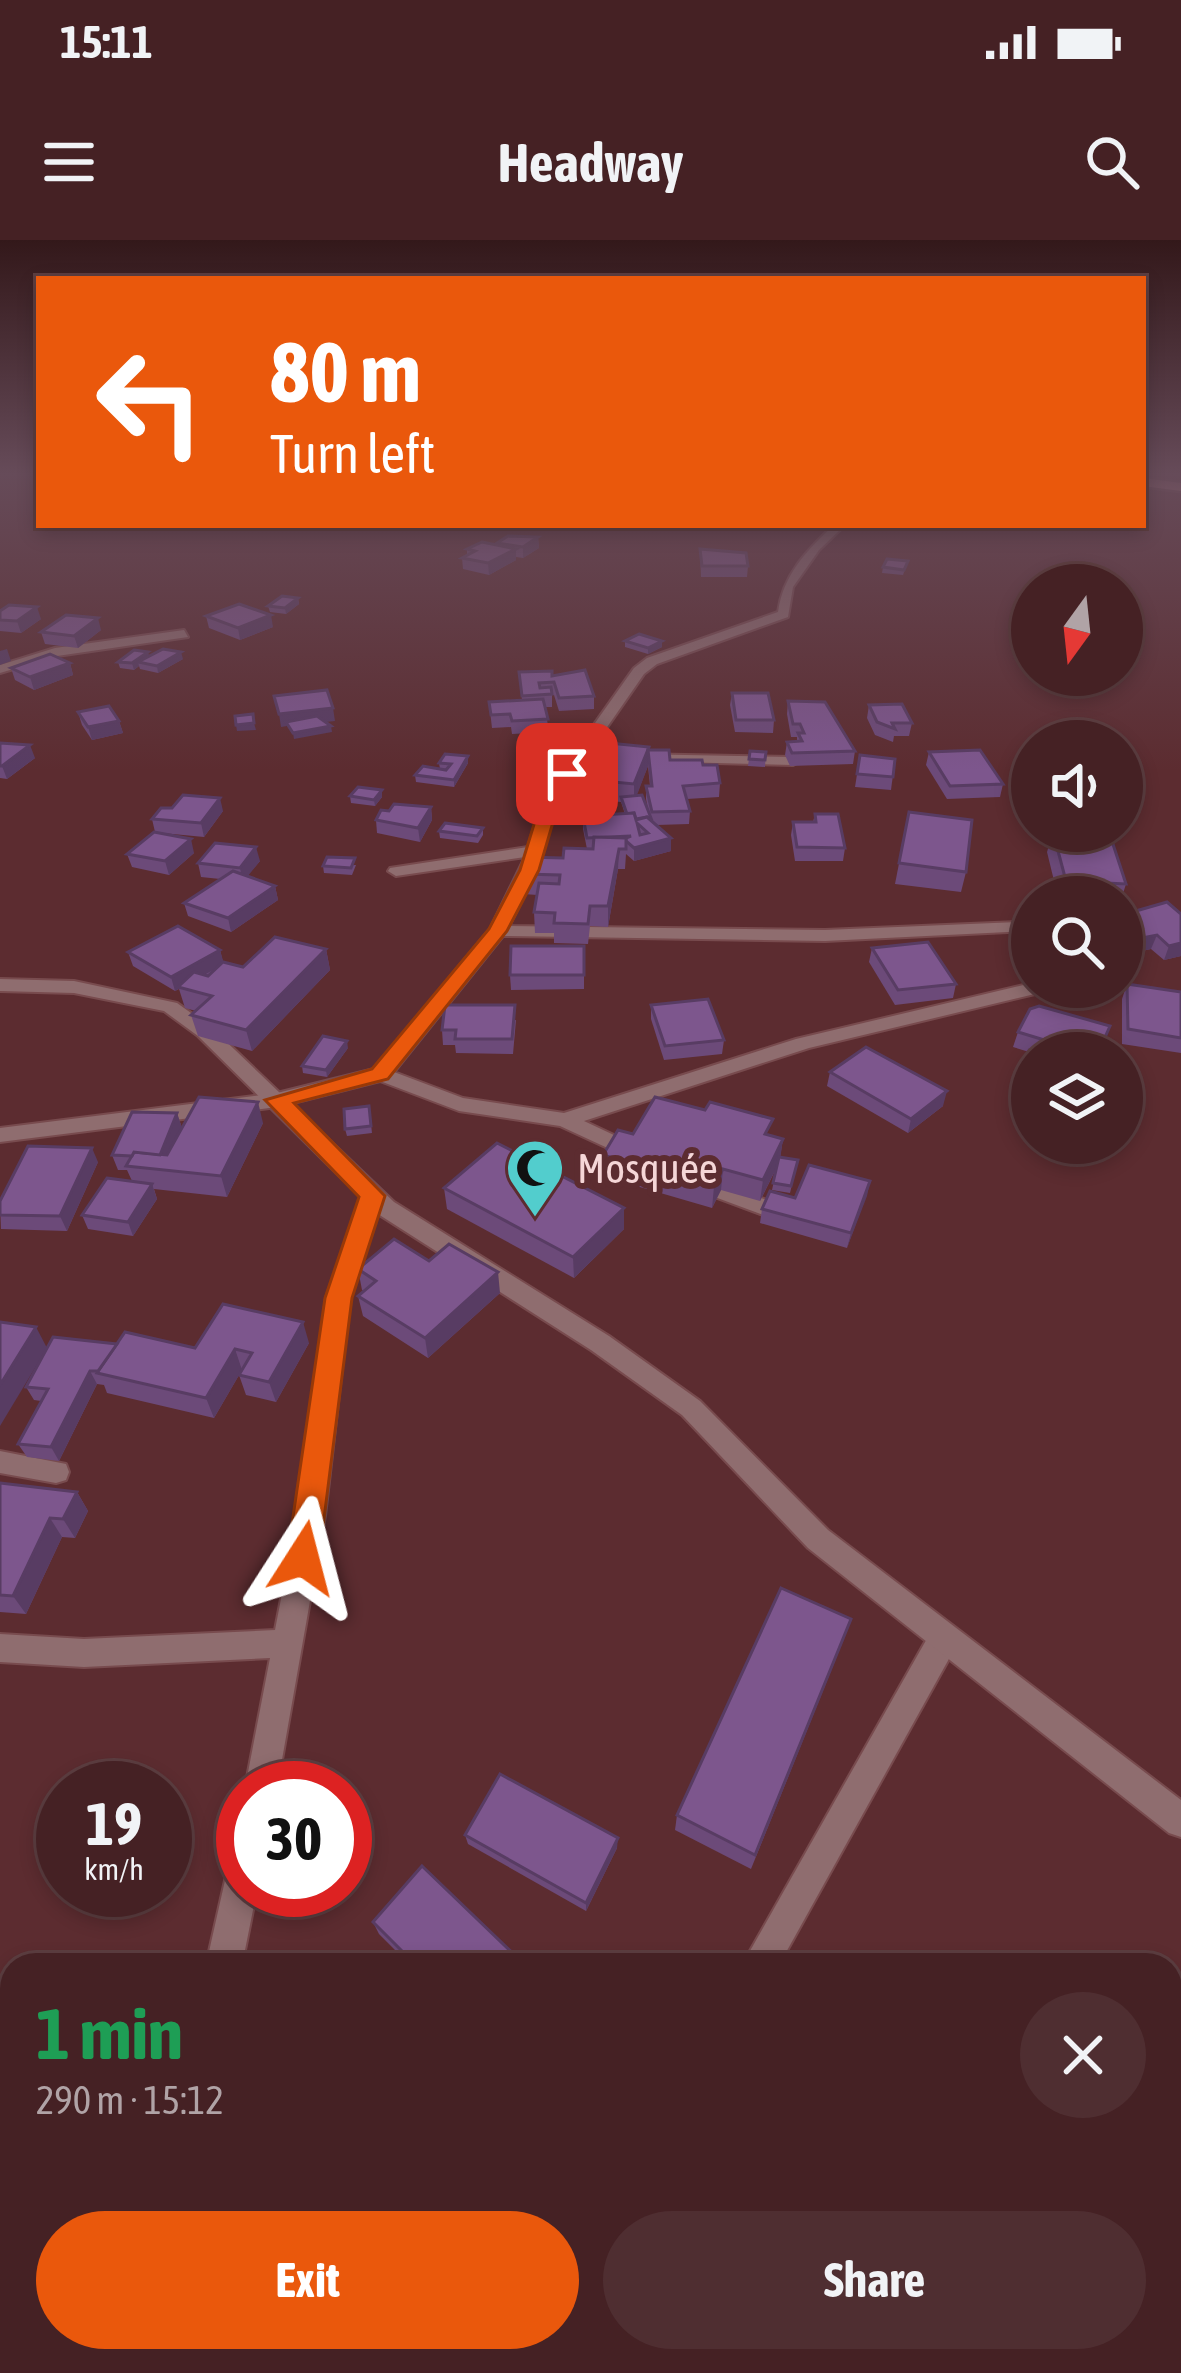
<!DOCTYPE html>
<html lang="en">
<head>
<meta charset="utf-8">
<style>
	:root { --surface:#452124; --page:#4f2e31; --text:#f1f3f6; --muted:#b0a3a6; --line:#5d3e41; --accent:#ea580c }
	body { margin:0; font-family:"Asap Condensed",sans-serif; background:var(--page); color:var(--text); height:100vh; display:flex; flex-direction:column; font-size:45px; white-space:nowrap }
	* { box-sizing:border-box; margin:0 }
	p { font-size:39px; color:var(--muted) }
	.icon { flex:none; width:66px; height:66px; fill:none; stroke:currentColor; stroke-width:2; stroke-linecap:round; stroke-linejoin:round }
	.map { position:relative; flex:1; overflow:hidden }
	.drawer { position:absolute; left:0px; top:1713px; width:1182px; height:420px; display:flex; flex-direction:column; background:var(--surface); border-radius:36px 36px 0 0; box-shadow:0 6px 18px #0003,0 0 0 3px var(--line) }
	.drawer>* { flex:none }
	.guide { position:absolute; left:36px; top:36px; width:1110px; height:252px; border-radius:0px; box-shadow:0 6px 18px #0003,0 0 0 3px var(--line); background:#ea580c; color:#fff; overflow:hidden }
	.needle { width:78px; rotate:195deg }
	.tools { position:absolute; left:1011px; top:324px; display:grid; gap:24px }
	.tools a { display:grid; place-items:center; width:132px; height:132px; border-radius:50%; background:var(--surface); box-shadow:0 6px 18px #0003,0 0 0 3px var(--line); font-size:60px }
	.speed { position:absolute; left:36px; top:1521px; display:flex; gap:24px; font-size:60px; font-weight:700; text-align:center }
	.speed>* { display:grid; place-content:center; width:156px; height:156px; border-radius:50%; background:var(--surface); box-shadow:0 6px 18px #0003,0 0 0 3px var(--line); line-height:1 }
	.speed small { font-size:30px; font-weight:400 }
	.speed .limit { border:18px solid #d22; background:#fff; color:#111 }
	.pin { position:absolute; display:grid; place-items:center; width:102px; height:102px; color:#fff; margin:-51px; border-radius:24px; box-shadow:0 6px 18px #0006 }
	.me { position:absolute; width:132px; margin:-66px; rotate:9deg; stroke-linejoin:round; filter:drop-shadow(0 0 9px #0008) }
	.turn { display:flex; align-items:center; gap:42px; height:252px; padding:0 36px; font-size:54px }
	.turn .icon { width:156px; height:156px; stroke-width:2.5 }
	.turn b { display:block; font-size:84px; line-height:102px }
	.round { display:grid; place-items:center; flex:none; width:126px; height:126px; border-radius:63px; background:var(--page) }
	.head { display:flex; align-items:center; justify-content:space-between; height:204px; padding:0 36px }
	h1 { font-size:72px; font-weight:700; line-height:90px; color:#1e9e55 }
	.primary-button { display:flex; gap:24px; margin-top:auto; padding:24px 36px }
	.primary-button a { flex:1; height:138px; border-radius:72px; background:var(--accent); color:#fff; font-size:48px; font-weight:700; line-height:138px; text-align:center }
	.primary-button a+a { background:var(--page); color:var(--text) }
	.status { display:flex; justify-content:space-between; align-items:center; height:84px; padding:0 60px; background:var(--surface); direction:ltr }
	.status svg { height:33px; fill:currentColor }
	header { display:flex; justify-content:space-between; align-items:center; height:156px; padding:0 36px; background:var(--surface); font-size:54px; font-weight:700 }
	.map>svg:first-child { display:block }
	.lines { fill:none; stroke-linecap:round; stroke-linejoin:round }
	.minor-casing { stroke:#784b4e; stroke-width:4 }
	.tertiary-casing { stroke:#784b4e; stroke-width:4 }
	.trunk-casing { stroke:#784b4e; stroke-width:5 }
	.minor { fill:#8f6d6f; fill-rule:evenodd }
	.tertiary { fill:#8f6d6f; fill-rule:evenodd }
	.trunk { fill:#efa5a8; fill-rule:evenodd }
	.wall { fill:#6c4a79; fill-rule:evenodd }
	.shaded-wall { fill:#583c63 }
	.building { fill:#7d568d; stroke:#583c63; stroke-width:3; fill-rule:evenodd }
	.route { fill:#ea580c; stroke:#983908; stroke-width:3 }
	.labels { text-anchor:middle; stroke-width:12; stroke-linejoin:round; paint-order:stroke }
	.poi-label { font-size:42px; fill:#f5d6d7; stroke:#5c2c30; text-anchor:start }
</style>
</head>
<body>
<div class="status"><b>15:11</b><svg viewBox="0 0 49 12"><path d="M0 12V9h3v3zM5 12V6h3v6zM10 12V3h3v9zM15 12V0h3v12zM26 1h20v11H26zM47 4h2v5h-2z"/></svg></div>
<header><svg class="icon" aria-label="menu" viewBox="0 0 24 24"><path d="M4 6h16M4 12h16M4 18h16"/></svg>Headway<svg class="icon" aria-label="search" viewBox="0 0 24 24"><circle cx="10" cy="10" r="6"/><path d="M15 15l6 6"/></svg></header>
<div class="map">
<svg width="1181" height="2133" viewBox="0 0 1181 2133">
	<rect width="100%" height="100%" fill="#5c2c30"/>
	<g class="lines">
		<g class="minor-casing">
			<g id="minor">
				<path d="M834 285H845L819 310 793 347 788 377 657 424 644 434 560 555 537 630 509 686 825 690 1021 682 1027 683V691L825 701 503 696 394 832 463 858 564 873 796 799 1032 743V747H1040L1039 753 809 808 584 881 648 911 651 916 648 921 640 923 560 886 459 871 380 841 277 867 0 902V888L277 853 374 829 490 689 525 617 396 636 388 631 390 628 528 607 544 555 634 428 647 418 778 372C783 335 807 310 834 285Z"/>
				<path d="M184 390 188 397 57 416 0 433V425L55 408Z"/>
				<path d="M634 514 793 517 800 521 793 525 639 521 632 517Z"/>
				<path d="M693 934 798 971 801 977 790 985 685 946 682 941 685 936Z"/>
				<path d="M373 947 384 955 350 1058 325 1276 277 1548H245L270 1418 84 1427 0 1422V1394L84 1399 275 1390 297 1276 326 1058 362 955Z"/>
				<path d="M0 1211 66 1224 69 1232 66 1240 56 1243 0 1233Z"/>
				<path d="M944 1384 955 1388 959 1398 955 1408 779 1725H742L933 1388Z"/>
				<path d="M243 1619V1650H257L242 1725H206L226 1636 231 1624Z"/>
				<path d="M95 2121H137L133 2133H91Z"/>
			</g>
		</g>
		<g class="tertiary-casing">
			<path id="tertiary" d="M0 739 74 741 177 763 212 788 394 962 609 1096 700 1161 828 1290 1181 1560V1597L1169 1593 808 1308 682 1175 591 1110 378 974 198 796 164 771 74 753 0 751Z"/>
		</g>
		<g class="trunk-casing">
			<path id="trunk" d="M1143 238 1181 243V251L1143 246Z"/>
		</g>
		<use href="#minor" class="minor"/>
		<use href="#tertiary" class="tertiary"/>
		<use href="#trunk" class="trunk"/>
	</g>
	<g class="wall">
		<path d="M538 297 539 308 523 318 516 317V320L489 335 463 329 462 318 467 315V309Z"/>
		<path d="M700 309 748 326 747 337H701Z"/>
		<path d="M908 321 903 335 882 333 883 327Z"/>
		<path d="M298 358 299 364 286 374 270 372 268 366Z"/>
		<path d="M0 371 41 379 21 393 0 391Z"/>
		<path d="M206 376 273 387 240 400 209 388Z"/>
		<path d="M101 390 78 408 45 404 41 392Z"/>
		<path d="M625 401H662V407L648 414 625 407Z"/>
		<path d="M149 416 183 419 158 433 140 429 139 426 134 430 120 428 118 422Z"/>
		<path d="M70 423 73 435 34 450 15 440 11 428Z"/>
		<path d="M519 432 552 436 594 456V469L559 471 554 455H552V467H545L549 492 512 494 511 487 492 488 489 462 522 460Z"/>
		<path d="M732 453 774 480 773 493 735 492 730 465Z"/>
		<path d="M788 461 855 511 853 524 790 526 785 515 787 502H797V497H791L787 474Z"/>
		<path d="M869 465 912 483 909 496H894L893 502 875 495 867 478Z"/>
		<path d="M78 472 119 481 123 493 92 500 82 485Z"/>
		<path d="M0 503 35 518 7 539 0 538Z"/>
		<path d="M649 507V510L670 520 703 525 720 543 719 557 687 559 690 571 689 584 657 585 671 598V611L634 621 626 614 625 629H618L608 687 590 686 588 704 554 703V693H535L534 672 537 655 524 654 523 634 587 609 583 589V576L625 574 621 562 572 557 571 538ZM648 526 650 546H646V559L649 574 636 556Z"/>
		<path d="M750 511 766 512 765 527 748 526Z"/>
		<path d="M929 512 1003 544 1000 557 947 559 926 525Z"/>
		<path d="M860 515 895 519 891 550 855 547Z"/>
		<path d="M468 516V523L454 547 416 542 415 535 440 529 439 523Z"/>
		<path d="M382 550V557L375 566 351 563 350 556Z"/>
		<path d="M431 567 432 580 420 602 377 593 376 580 389 571Z"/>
		<path d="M223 571 204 597 162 593 194 613 169 635 132 627 127 614 155 592 152 579Z"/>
		<path d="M909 572 966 632 961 652 895 644Z"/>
		<path d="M815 574 845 608 843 621H795L791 595 793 582H813Z"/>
		<path d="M483 588V595L478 603 440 598 439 591Z"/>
		<path d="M1053 592 1126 644 1122 657H1058L1047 612Z"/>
		<path d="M260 621 247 636 275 646 278 660 231 692 188 676 184 663 220 639 201 637 198 623Z"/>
		<path d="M356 625 352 635 324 633 323 626Z"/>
		<path d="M1181 674V716L1164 720 1151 709 1137 712 1131 707 1130 710 1122 675Z"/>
		<path d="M584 706V749L511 750 510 735Z"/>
		<path d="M872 708 956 744 953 758 895 765 869 722Z"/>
		<path d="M326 709 330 730 252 811 198 796 191 775 196 771 185 768 179 749 175 751 133 726 128 712 220 710 223 722 243 727Z"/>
		<path d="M1127 744 1181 752V813L1122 804V759Z"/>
		<path d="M651 765 724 800 722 814 664 820 651 779Z"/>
		<path d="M516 780 513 814 456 813 455 805H443L442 790Z"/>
		<path d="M1018 792 1099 813H1032V900L1021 898 1025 824 1029 812 1013 807Z"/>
		<path d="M348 808 327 837 303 833 302 826Z"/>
		<path d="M830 832 943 866 908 893 827 846Z"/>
		<path d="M369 866 372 893 347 896 345 889Z"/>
		<path d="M177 873 182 888 263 883 227 957 154 949 157 959 133 996 88 989 82 975 132 941 127 930H118L112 915Z"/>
		<path d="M633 894 770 896 783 899 780 917 798 920 790 953 772 950 777 927 760 961 721 950 712 968 602 936 603 915Z"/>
		<path d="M1049 903H1075L1073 907Z"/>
		<path d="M98 922 67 991 1 989 0 961Z"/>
		<path d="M870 941 847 1008 760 983 762 969 795 958Z"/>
		<path d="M444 948 624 989 574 1038 447 969Z"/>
		<path d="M429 1021 500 1053 428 1118 363 1076 358 1056 364 1051 362 1050 358 1029Z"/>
		<path d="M309 1103 276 1162 246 1155 239 1135 214 1178 107 1153 104 1145 97 1144 59 1221 27 1217 18 1204 41 1161 34 1160 26 1147 117 1104 195 1108Z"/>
		<path d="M0 1243 77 1252 88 1271 75 1298 62 1297 26 1374 0 1372Z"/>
		<path d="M845 1396 751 1629 675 1590 677 1575Z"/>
		<path d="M465 1595 617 1608 586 1671 468 1604Z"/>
		<path d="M373 1682 525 1725H410L379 1694Z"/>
	</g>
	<g class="shaded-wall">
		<path d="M538 297 539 308 523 318V307Z"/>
		<path d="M516 309V320L489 335 488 323Z"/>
		<path d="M298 358 299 364 286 374 285 368Z"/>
		<path d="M37 367 41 379 21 393 17 381Z"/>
		<path d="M271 375 273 387 240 400 238 388Z"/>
		<path d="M98 378 101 390 78 408 74 396Z"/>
		<path d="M662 401V407L648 414V408Z"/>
		<path d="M7 409 11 421 0 425V411Z"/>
		<path d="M148 412 150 418 138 422 139 426 134 430 132 423Z"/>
		<path d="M181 412 183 419 158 433 157 426Z"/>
		<path d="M70 423 73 435 34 450 30 437Z"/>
		<path d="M333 468 335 481 289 486 286 482 287 486 281 487 279 474Z"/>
		<path d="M119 481 123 493 92 500 88 487Z"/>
		<path d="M254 483 256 490 237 491 236 485Z"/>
		<path d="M331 486 332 492 294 499 293 493Z"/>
		<path d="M30 505 35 518 7 539 2 526Z"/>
		<path d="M649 507 648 526 634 563V544Z"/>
		<path d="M468 516V523L454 547V540Z"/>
		<path d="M382 550V557L375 566 374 560Z"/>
		<path d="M220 558 223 571 204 597 201 583Z"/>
		<path d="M431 567 432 580 420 602 418 588Z"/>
		<path d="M671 598V611L634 621V608Z"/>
		<path d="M191 599 194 613 169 635 165 621Z"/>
		<path d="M256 607 260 621 243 642 240 628Z"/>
		<path d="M619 609 618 629 608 687V666Z"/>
		<path d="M275 646 278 660 231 692 228 678Z"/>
		<path d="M1157 695 1151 709 1137 712 1142 698Z"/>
		<path d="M1135 696 1130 710 1122 712V698Z"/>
		<path d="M1181 703V716L1164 720 1169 706Z"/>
		<path d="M326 709 330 730 252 811 246 790Z"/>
		<path d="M220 710 224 724 175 751 171 737Z"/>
		<path d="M347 801 348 808 327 837 326 830Z"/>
		<path d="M947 851 943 866 908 893 911 879Z"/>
		<path d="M258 862 263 883 227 957 221 936Z"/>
		<path d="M177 873 182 888 164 931 159 917Z"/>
		<path d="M783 899 780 920 760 961 763 940Z"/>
		<path d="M92 908 98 922 67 991 60 976Z"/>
		<path d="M723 929 721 950 712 968 714 947Z"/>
		<path d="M870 941 867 956 847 1008 851 993Z"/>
		<path d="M152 944 157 959 133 996 128 982Z"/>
		<path d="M624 968V989L574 1038 573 1017Z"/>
		<path d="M498 1032 500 1053 428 1118 425 1098Z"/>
		<path d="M303 1082 309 1103 276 1162 269 1142Z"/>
		<path d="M36 1087 47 1108 0 1186V1145Z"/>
		<path d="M235 1109 242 1130 214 1178 206 1158Z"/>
		<path d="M90 1131 97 1144 59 1221 51 1207Z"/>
		<path d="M77 1252 88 1271 75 1298 63 1279Z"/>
		<path d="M50 1278 62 1297 26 1374 13 1356Z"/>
		<path d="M618 1598 617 1608 586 1671V1663Z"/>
	</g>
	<g class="building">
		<path d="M508 296 538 297 523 307 497 303Z"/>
		<path d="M482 302 516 309 488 323 462 318 475 311 467 309Z"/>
		<path d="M700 309 746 313 748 326H702Z"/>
		<path d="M887 319 908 321 904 330 883 327Z"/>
		<path d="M282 356 298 358 285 368 268 366Z"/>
		<path d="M239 364 271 375 238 388 206 376Z"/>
		<path d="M9 365 37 367 17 381 0 380V371Z"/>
		<path d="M66 375 98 378 74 396 41 392Z"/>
		<path d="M639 394 662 401 648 408 625 401Z"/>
		<path d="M163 409 181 412 157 426 138 422Z"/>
		<path d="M134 410 148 412 132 423 118 422Z"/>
		<path d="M50 414 70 423 30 437 11 428Z"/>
		<path d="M585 430 594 456 559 458 554 442 539 443 540 448 551 447 552 454 522 456 519 432 552 431V436Z"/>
		<path d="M327 450 333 468 279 474 274 456Z"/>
		<path d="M732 453H768L774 480H736Z"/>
		<path d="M543 459 548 479 512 481 510 474 491 475 489 462Z"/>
		<path d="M788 461 825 462 855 511 792 513 787 502 802 501 798 493H804L800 484H793Z"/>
		<path d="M902 464 912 483H892L895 489 877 482 869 465Z"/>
		<path d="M109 466 119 481 88 487 78 472Z"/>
		<path d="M253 474 254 483 236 485 235 476Z"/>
		<path d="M317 476 331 486 293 493 286 482Z"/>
		<path d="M589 501 649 507 634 544 571 538Z"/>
		<path d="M0 503 30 505 2 526H0Z"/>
		<path d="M648 510H669L670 520H702L703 525H717L720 543 683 546 690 571 652 572 646 546H652Z"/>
		<path d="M980 510 1003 544 950 546 929 512Z"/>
		<path d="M750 511 766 512 765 520 749 519Z"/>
		<path d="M445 514 468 516 454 540 415 535 423 526 446 530 451 524 439 523Z"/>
		<path d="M860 515 895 519 893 537 857 534Z"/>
		<path d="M358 547 382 550 374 560 350 556Z"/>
		<path d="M183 555 220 558 201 583 152 579 161 568H172Z"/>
		<path d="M642 555 651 578 647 577 636 579 634 573 627 574 621 557Z"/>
		<path d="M394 564 431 567 418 588 376 580 381 570 389 571Z"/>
		<path d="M909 572 972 580 966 632 899 623Z"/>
		<path d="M634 573 636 580 647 577 671 598 634 608 626 601V598L631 596 587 598 583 576ZM637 583 648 593 640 595Z"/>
		<path d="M815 574H838L845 608 797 607 793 582H816Z"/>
		<path d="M445 583 483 588 477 596 439 591Z"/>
		<path d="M154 592 191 599 165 621 127 614Z"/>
		<path d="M1053 592 1110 595 1126 644 1066 641Z"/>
		<path d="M594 597 626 598V609H619L608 666H590L588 684 554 683 555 673 534 672 539 643 559 644 560 635 523 634 526 617 563 618 564 608 593 609Z"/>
		<path d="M215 603 256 607 240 628 198 623Z"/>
		<path d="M327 617 355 618 351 628 323 626Z"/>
		<path d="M233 631 275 646 228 678 184 663Z"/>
		<path d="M1167 662 1181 674V703L1169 706 1157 695 1142 698 1127 686 1135 696 1122 698V675Z"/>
		<path d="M178 686 220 710 171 737 128 712Z"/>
		<path d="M275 697 326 709 246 790 191 775 212 756 178 747 194 732 208 736 223 722 243 727Z"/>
		<path d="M928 702 956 744 898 750 872 708Z"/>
		<path d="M511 706H584V735H510Z"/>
		<path d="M1127 744 1181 752V798L1128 789Z"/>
		<path d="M708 759 724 800 665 806 651 765Z"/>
		<path d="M445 765H515L512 799H455L456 790H442Z"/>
		<path d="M1039 766 1110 786 1098 813H1087L1018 792 1030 769Z"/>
		<path d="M323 796 347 801 326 830 302 826Z"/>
		<path d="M866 807 947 851 911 879 830 832Z"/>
		<path d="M1030 810 1049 813H1032V885L1026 884Z"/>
		<path d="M199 857 258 862 221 936 126 926 134 912 167 915Z"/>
		<path d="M655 857 705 870 710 862 773 879 765 894 783 899 763 940 723 929 714 947 603 915 618 890 633 894Z"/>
		<path d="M369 866 371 886 345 889 344 869Z"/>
		<path d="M132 872 177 873 160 915 134 912 132 916 112 915Z"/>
		<path d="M497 903 624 968 573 1017 444 948Z"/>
		<path d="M28 906 92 908 60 976 0 975V961Z"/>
		<path d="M779 917 798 920 791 946 773 943Z"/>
		<path d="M809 925 870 941 851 993 762 969 770 951 795 958Z"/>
		<path d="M107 938 152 944 128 982 82 975Z"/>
		<path d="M394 999 429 1021 449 1004 498 1032 425 1098 358 1056 376 1041 358 1029Z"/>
		<path d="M223 1064 303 1082 269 1142 239 1135 252 1113 235 1109 206 1158 97 1133 125 1092 195 1108Z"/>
		<path d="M0 1082 36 1087 0 1145Z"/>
		<path d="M53 1097 117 1104 98 1131H90L51 1207 18 1204 48 1149 26 1147Z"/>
		<path d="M0 1243 77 1252 63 1279 50 1278 13 1356 0 1355Z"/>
		<path d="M781 1348 851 1379 755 1615 677 1575Z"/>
		<path d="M500 1534 618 1598 586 1663 465 1595Z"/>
		<path d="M422 1626 525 1725H416L373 1682Z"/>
	</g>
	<linearGradient id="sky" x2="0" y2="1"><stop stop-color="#33181a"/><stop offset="0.44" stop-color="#664b59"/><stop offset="1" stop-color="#664b59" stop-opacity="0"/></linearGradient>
	<rect width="1181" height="531" fill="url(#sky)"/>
	<path class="route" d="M561 531 575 534 561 555 539 630 507 691 388 839 294 863 385 956 352 1058 319 1318 315 1328 303 1333 292 1328 287 1318 325 1058 359 957 265 860 372 829 489 689 520 630 543 555Z"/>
	<defs>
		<g id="mosque-pin" transform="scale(3)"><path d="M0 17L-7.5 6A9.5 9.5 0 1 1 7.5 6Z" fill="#52cdcd" stroke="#5c2c30"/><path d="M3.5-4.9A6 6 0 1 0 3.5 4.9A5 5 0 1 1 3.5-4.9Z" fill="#111"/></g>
	</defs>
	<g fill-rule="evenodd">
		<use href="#mosque-pin" x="535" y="928"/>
	</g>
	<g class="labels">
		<g class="poi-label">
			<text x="577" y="943">Mosquée</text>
		</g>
	</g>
</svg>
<div class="tools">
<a><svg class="needle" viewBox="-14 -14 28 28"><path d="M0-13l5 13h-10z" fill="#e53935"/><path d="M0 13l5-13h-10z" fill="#b0a3a6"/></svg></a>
<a><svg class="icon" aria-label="sound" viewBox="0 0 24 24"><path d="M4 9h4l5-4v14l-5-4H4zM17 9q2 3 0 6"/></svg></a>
<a><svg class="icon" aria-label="search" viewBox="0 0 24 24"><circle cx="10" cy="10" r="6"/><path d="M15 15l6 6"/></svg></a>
<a><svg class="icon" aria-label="layers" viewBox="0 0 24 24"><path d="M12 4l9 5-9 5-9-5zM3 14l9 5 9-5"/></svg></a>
</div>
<div class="speed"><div>19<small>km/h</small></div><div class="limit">30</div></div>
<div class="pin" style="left:567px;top:534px;background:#d93025"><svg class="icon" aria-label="arrive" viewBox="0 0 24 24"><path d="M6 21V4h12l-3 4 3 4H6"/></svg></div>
<svg class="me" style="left:303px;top:1318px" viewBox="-20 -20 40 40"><path d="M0-17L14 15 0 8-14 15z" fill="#ea580c" stroke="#fff" stroke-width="4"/></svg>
<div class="guide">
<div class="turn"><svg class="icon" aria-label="left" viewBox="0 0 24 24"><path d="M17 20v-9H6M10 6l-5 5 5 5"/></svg><div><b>80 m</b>Turn left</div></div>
</div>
<section class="drawer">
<div class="head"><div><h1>1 min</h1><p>290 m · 15:12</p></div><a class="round"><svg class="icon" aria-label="close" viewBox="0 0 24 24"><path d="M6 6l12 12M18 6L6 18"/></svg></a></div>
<div class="primary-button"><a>Exit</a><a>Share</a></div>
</section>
</div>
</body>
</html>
